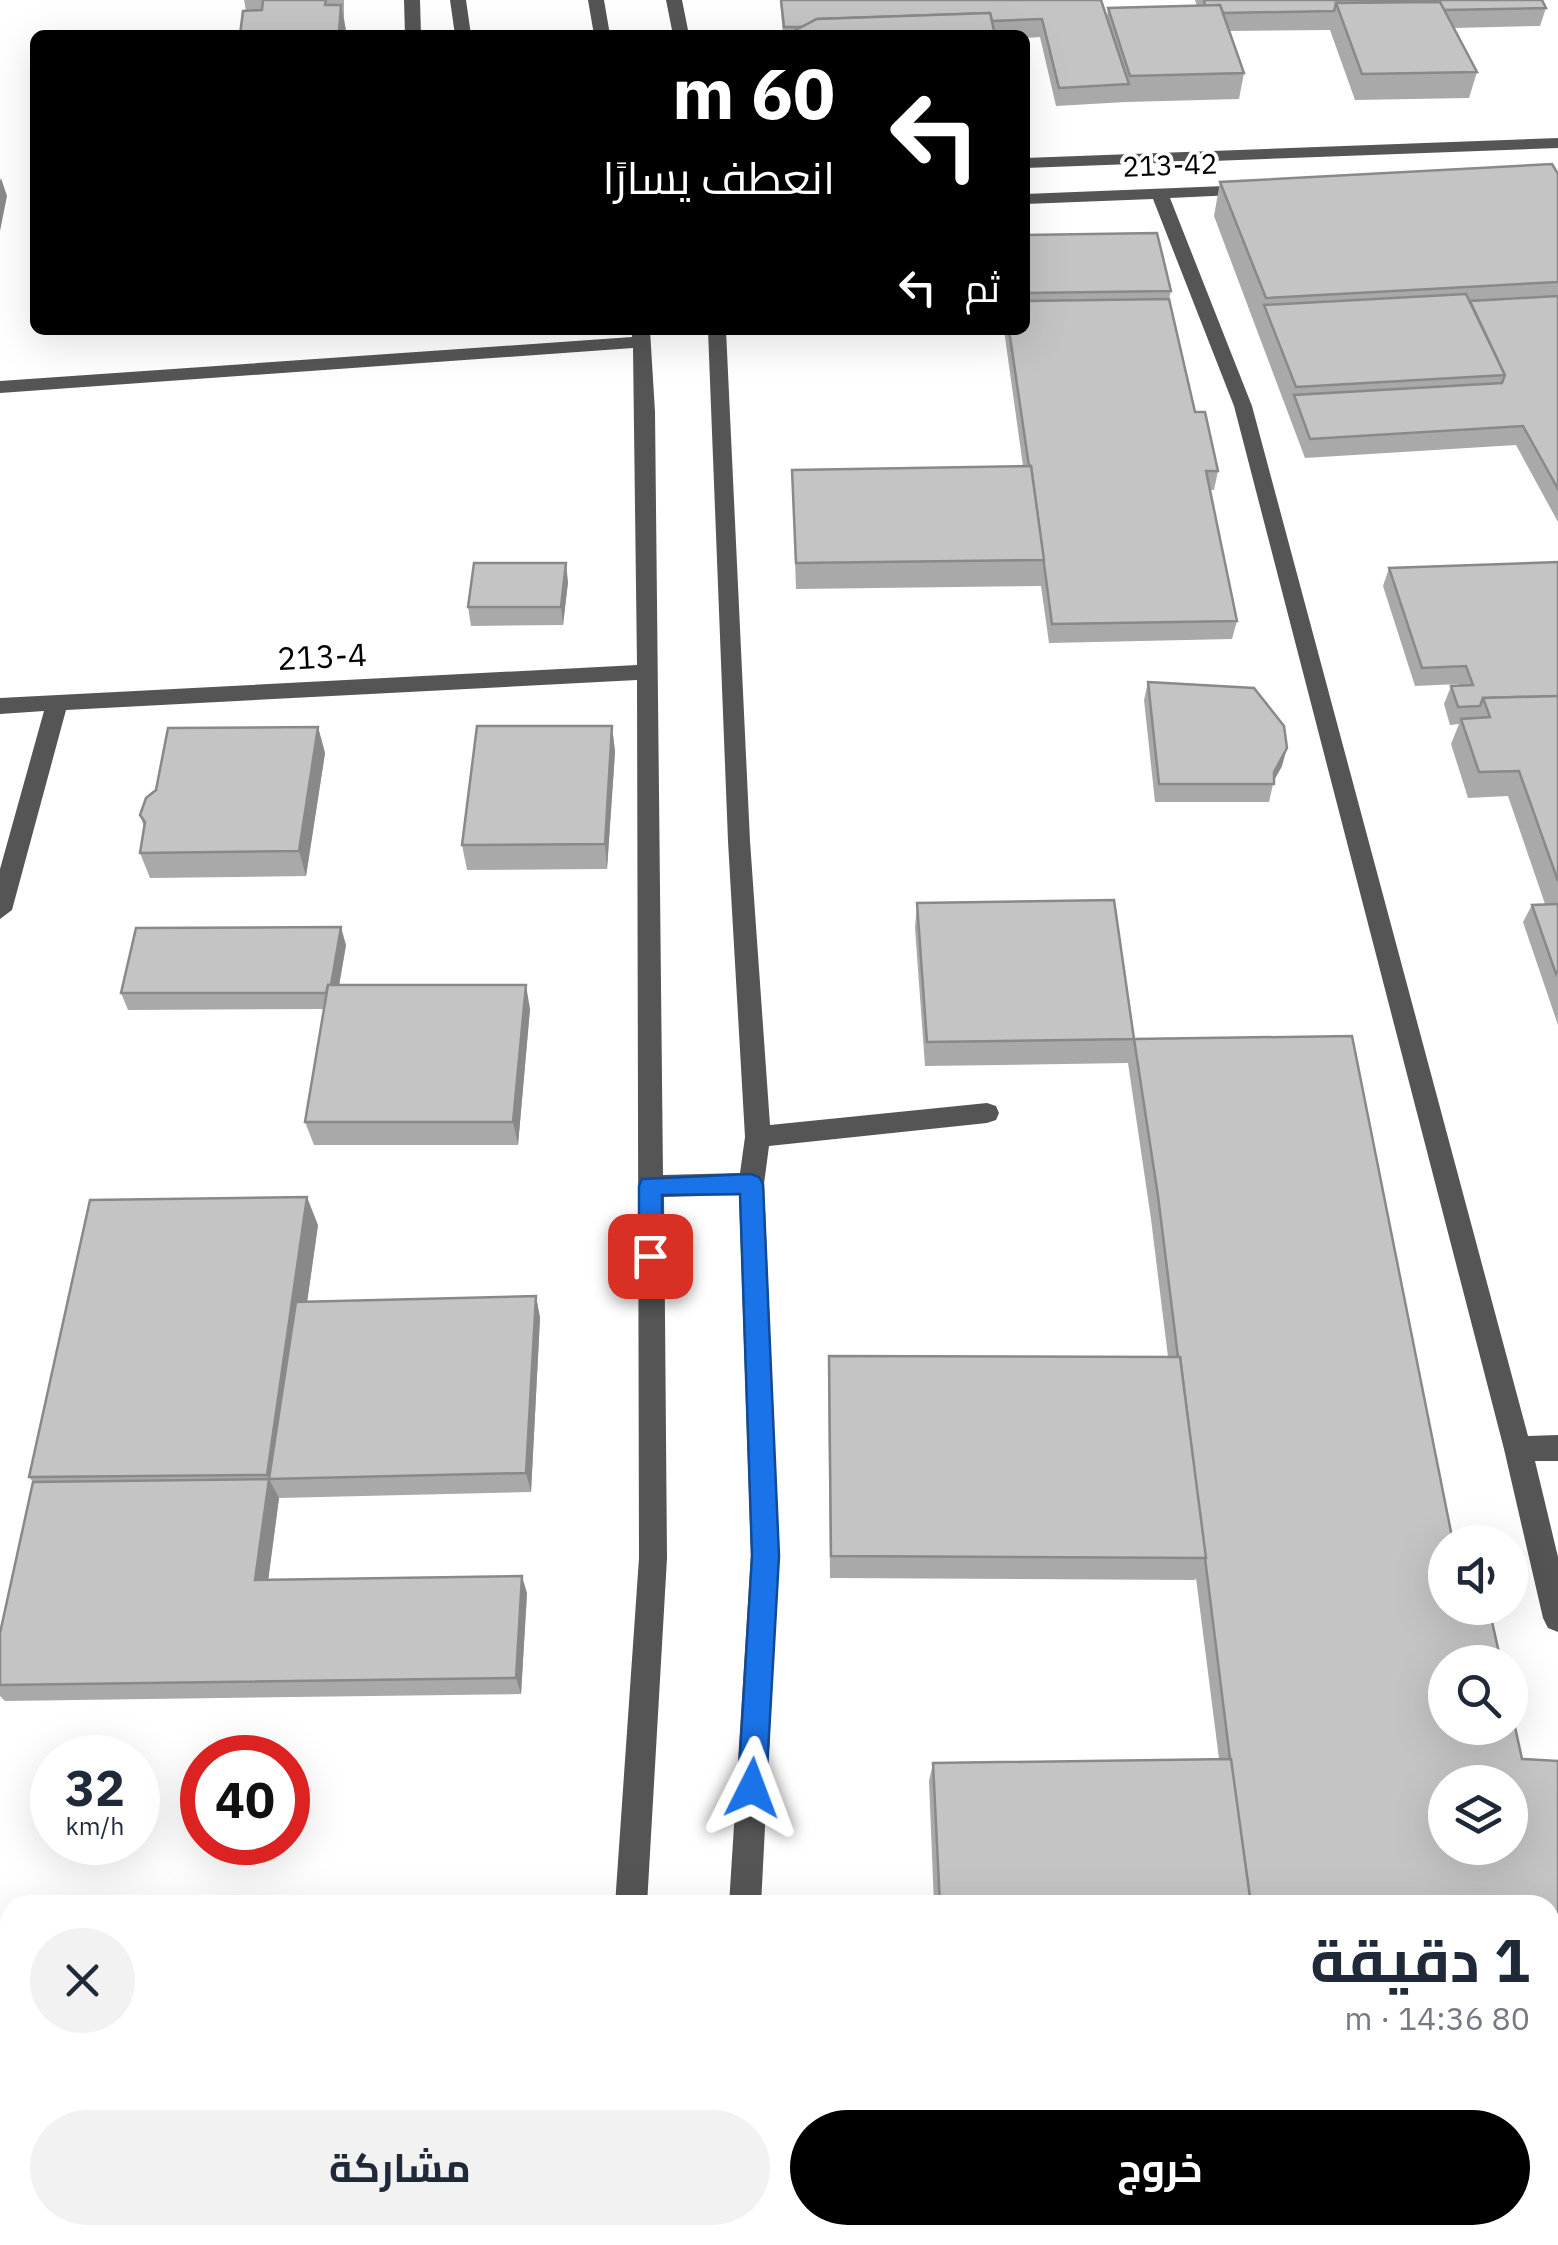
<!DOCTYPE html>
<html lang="ar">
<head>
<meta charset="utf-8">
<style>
	:root { --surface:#fff; --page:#f2f2f3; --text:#1f2937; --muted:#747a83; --accent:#000 }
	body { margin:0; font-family:"IBM Plex Sans",Cairo,sans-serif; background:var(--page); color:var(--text); direction:rtl; height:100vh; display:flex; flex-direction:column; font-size:38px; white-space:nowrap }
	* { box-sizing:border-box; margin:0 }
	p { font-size:32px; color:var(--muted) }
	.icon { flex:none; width:55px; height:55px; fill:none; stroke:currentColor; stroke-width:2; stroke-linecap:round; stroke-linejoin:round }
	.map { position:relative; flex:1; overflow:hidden; direction:ltr }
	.drawer { position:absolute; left:0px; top:1895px; width:1560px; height:350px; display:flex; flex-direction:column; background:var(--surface); border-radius:30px 30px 0 0; box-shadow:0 10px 40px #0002; direction:rtl }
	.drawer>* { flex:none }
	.top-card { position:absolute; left:30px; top:30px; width:1000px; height:305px; border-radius:15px; box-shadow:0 10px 40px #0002; direction:rtl; background:#000; color:#fff; overflow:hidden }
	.controls { position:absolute; left:1428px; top:1525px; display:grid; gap:20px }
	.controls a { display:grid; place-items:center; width:100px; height:100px; border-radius:50%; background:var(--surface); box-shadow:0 10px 40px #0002; font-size:50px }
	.speed { position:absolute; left:30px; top:1735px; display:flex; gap:20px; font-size:50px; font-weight:700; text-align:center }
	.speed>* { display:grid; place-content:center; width:130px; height:130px; border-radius:50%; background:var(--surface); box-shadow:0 10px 40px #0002; line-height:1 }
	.speed small { font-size:25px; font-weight:400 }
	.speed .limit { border:15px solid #d22; background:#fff; color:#111 }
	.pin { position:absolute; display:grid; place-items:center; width:85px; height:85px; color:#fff; margin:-42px; border-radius:20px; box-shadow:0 5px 15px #0006 }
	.me { position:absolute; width:110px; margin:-55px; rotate:3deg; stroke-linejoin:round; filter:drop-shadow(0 0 8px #0008) }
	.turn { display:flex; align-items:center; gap:35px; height:210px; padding:0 30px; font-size:45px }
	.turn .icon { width:130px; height:130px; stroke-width:2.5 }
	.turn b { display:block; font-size:70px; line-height:85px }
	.then { display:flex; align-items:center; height:95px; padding:0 30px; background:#0003; gap:20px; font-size:38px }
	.round { display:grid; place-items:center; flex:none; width:105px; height:105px; border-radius:52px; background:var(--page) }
	.head { display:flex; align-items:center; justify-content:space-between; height:170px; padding:0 30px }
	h1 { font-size:60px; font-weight:700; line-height:75px }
	.primary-button { display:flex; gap:20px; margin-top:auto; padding:20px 30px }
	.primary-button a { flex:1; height:115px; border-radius:60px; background:var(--accent); color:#fff; font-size:40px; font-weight:700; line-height:115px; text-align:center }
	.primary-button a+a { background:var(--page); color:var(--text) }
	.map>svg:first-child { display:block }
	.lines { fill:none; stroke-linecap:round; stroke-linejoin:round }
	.minor { fill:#555; fill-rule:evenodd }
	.wall { fill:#a9a9a9 }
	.shaded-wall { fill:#898989 }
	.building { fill:#c4c4c4; stroke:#898989; stroke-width:2.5; fill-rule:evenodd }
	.route { fill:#1a73e8; stroke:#114b97; stroke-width:2.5 }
	.labels { text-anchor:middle; stroke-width:8; stroke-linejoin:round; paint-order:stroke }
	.far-street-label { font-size:28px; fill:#000; stroke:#fff }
	.street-label { font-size:32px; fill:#000; stroke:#fff }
</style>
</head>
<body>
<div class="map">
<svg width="1558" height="2245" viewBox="0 0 1558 2245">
	<rect width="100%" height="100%" fill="#fff"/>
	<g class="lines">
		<g class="minor">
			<path d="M404 0H420L421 35H405Z"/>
			<path d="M450 0H466L471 35H455Z"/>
			<path d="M588 0H604L610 35H594Z"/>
			<path d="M666 0H682L689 35H673Z"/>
			<path d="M1558 138V148L1025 168V158Z"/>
			<path d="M1250 185 1258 190 1256 194 1170 198 1252 406 1528 1436 1558 1435V1461H1535L1558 1557V1632L1548 1628 1543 1618 1504 1449 1234 406 1153 199 1025 204V194Z"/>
			<path d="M632 330H650L655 412 663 1175 740 1173 745 1137 728 841 708 330H726L750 841 770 1125 987 1103 996 1106 999 1113 996 1120 987 1123 769 1146 764 1184 779 1555 761 1905H729L751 1555 739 1195 664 1197 667 1558 647 1905H615L639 1558 637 680 66 710 12 910 0 919V869L44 711 0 714V698L637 665 633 348 0 393V381L632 337Z"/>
			<path d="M592 2235H626L625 2245H591Z"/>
			<path d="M761 2235H800L804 2245H765Z"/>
		</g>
	</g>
	<g class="wall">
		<path d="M244 0H344V18L346 32H348L349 35H240L246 11Z"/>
		<path d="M780 0H1101L1107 18 1108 8 1197 6 1195 0H1542L1546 8 1540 26 1453 28 1477 72 1469 98 1355 100 1330 30 1229 31 1244 73 1239 99 1126 102 1056 106 1040 37 1025 38V35H783Z"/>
		<path d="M1558 174V522L1516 445 1305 458 1214 216 1220 182Z"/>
		<path d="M1025 235 1171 291 1169 299 1195 412 1218 471 1214 490H1210L1237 621 1232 639 1049 643 1041 586 796 589 792 470 1023 466 1004 330H1025Z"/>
		<path d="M240 330H298L241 334Z"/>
		<path d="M1558 562V1025L1523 922 1532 905 1545 904 1508 796 1468 798 1451 744 1459 724 1450 725 1444 704 1451 686H1460L1459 684 1415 686 1383 586 1389 568Z"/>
		<path d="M568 582 563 625 471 626 468 607Z"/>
		<path d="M1148 682 1282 766 1274 780 1269 802H1155L1144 700Z"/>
		<path d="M612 726 615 752 607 869 467 870 462 845Z"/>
		<path d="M318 727 325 753 306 876 150 878 140 853 144 827 140 815Z"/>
		<path d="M917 903 1134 1039 1445 1542 1522 1759 1558 1761V2072L1550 2076V1905H934L929 1781 933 1763 1219 1759 1196 1578 1195 1580 830 1578 828 1381 829 1356 1168 1357 1151 1219 1128 1063 925 1066 915 928Z"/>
		<path d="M346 945 339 985 530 1009 518 1145H314L305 1122 324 1009 128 1010 121 993Z"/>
		<path d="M318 1225 307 1302 536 1296 540 1318 531 1492 279 1498 268 1580 527 1593 521 1694 5 1701 0 1696V1633L33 1482 29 1477Z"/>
	</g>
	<g class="shaded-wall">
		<path d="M341 5 346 31V35H340Z"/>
		<path d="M1 178 7 196 0 231V181Z"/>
		<path d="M566 563 568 582 563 625 561 607Z"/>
		<path d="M612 726 615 752 607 869 605 844Z"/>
		<path d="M318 727 325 753 306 876 299 851Z"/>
		<path d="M1287 748 1282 766 1272 784 1274 772Z"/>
		<path d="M341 927 346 945 335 1009 330 993Z"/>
		<path d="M526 985 530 1009 518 1145 513 1122Z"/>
		<path d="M307 1197 318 1225 282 1479H269L267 1475Z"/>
		<path d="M536 1296 540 1318 531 1492 526 1473Z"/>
		<path d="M269 1479 279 1498 266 1597 255 1580Z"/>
		<path d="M522 1576 527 1593 521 1694 516 1678Z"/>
	</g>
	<g class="building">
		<path d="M263 0H326L325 5H341L339 33 348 32V35H240L243 11 262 10Z"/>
		<path d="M781 0H1101L1129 84 1059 88 1042 19 992 21 990 13 817 19 802 27H784Z"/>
		<path d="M1204 0H1542L1546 8 1444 10 1440 2 1336 3 1334 11 1223 13 1220 5 1205 6Z"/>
		<path d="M1440 2 1477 72 1362 74 1336 3Z"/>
		<path d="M1220 5 1244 73 1130 76 1108 8Z"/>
		<path d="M990 13 995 35H786L817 19Z"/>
		<path d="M1552 164 1558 174V282L1266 298 1220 182Z"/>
		<path d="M1157 233 1171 291 1025 293V235Z"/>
		<path d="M1466 294 1505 375 1296 387 1264 305Z"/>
		<path d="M1558 296V489L1523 426 1310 439 1294 395 1502 383 1505 375 1470 301Z"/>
		<path d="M1169 299 1195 412H1205L1218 471H1206L1237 621 1052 624 1031 466H1029L1009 330H1025V301Z"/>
		<path d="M1031 466 1044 560 796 563 792 470Z"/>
		<path d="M1558 562V696L1483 698 1480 706 1458 707 1451 686 1473 685 1466 666 1422 668 1389 568Z"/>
		<path d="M474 563H566L561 607H468Z"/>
		<path d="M1148 682 1254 688 1284 726 1287 748 1274 772V784H1159Z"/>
		<path d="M1558 696V881L1519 771 1479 772 1461 719 1490 717 1483 698Z"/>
		<path d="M477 726H612L605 844 462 845Z"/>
		<path d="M318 727 299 851 140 853 145 822 140 815 146 798 156 790 168 728Z"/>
		<path d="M1114 900 1134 1039 927 1042 917 903Z"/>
		<path d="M1558 904V970L1556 974 1532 905Z"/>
		<path d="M341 927 331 985H328L326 993H121L136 928Z"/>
		<path d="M328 985H526L513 1122H305Z"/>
		<path d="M1352 1036 1453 1542H1445V1608H1489L1501 1662H1445V1728H1510V1704L1522 1759 1558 1761V2071H1550V1905H1251L1230 1759 1180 1357H1178L1158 1196 1134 1039ZM1445 1782H1510V1848H1445Z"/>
		<path d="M307 1197 267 1475 29 1477 90 1200Z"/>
		<path d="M536 1296 526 1473 269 1479 296 1302Z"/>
		<path d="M829 1356 1180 1357 1206 1558 831 1556Z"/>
		<path d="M269 1479 255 1580 522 1576 516 1678 0 1685V1633L33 1482Z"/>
		<path d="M1231 1759 1251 1905H940L933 1763Z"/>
	</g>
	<path class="route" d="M751 1174 759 1177 763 1184 779 1556 766 1788 762 1798 752 1803 742 1798 738 1788 752 1556 740 1194 662 1195V1256L659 1263 650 1266 642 1263 639 1256V1186L642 1179Z"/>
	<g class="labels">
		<g class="far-street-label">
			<text transform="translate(1170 165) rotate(-2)" y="10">213-42</text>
		</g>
		<g class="street-label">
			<text transform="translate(322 657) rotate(-3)" y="11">213-4</text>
		</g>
	</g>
</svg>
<div class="controls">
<a><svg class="icon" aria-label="sound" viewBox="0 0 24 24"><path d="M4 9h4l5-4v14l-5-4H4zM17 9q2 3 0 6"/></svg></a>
<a><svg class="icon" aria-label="search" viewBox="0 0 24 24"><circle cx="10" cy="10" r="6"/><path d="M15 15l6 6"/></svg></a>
<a><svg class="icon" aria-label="layers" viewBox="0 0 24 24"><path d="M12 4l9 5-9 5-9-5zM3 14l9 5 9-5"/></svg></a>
</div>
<div class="speed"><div>32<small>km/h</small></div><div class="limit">40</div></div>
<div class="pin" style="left:650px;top:1256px;background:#d93025"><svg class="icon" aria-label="arrive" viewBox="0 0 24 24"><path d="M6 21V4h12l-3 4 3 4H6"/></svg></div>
<svg class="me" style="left:752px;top:1788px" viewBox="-20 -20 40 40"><path d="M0-17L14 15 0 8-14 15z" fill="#1a73e8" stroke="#fff" stroke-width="4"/></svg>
<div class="top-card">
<div class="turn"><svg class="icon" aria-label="left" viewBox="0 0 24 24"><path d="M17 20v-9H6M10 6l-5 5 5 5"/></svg><div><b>60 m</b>انعطف يسارًا</div></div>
<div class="then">ثم<svg class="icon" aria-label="left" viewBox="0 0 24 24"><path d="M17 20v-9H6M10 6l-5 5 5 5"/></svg></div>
</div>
<section class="drawer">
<div class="head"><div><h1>1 دقيقة</h1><p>80 m · 14:36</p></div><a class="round"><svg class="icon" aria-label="close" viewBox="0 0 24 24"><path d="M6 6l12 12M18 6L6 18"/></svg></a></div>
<div class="primary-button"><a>خروج</a><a>مشاركة</a></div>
</section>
</div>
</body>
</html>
